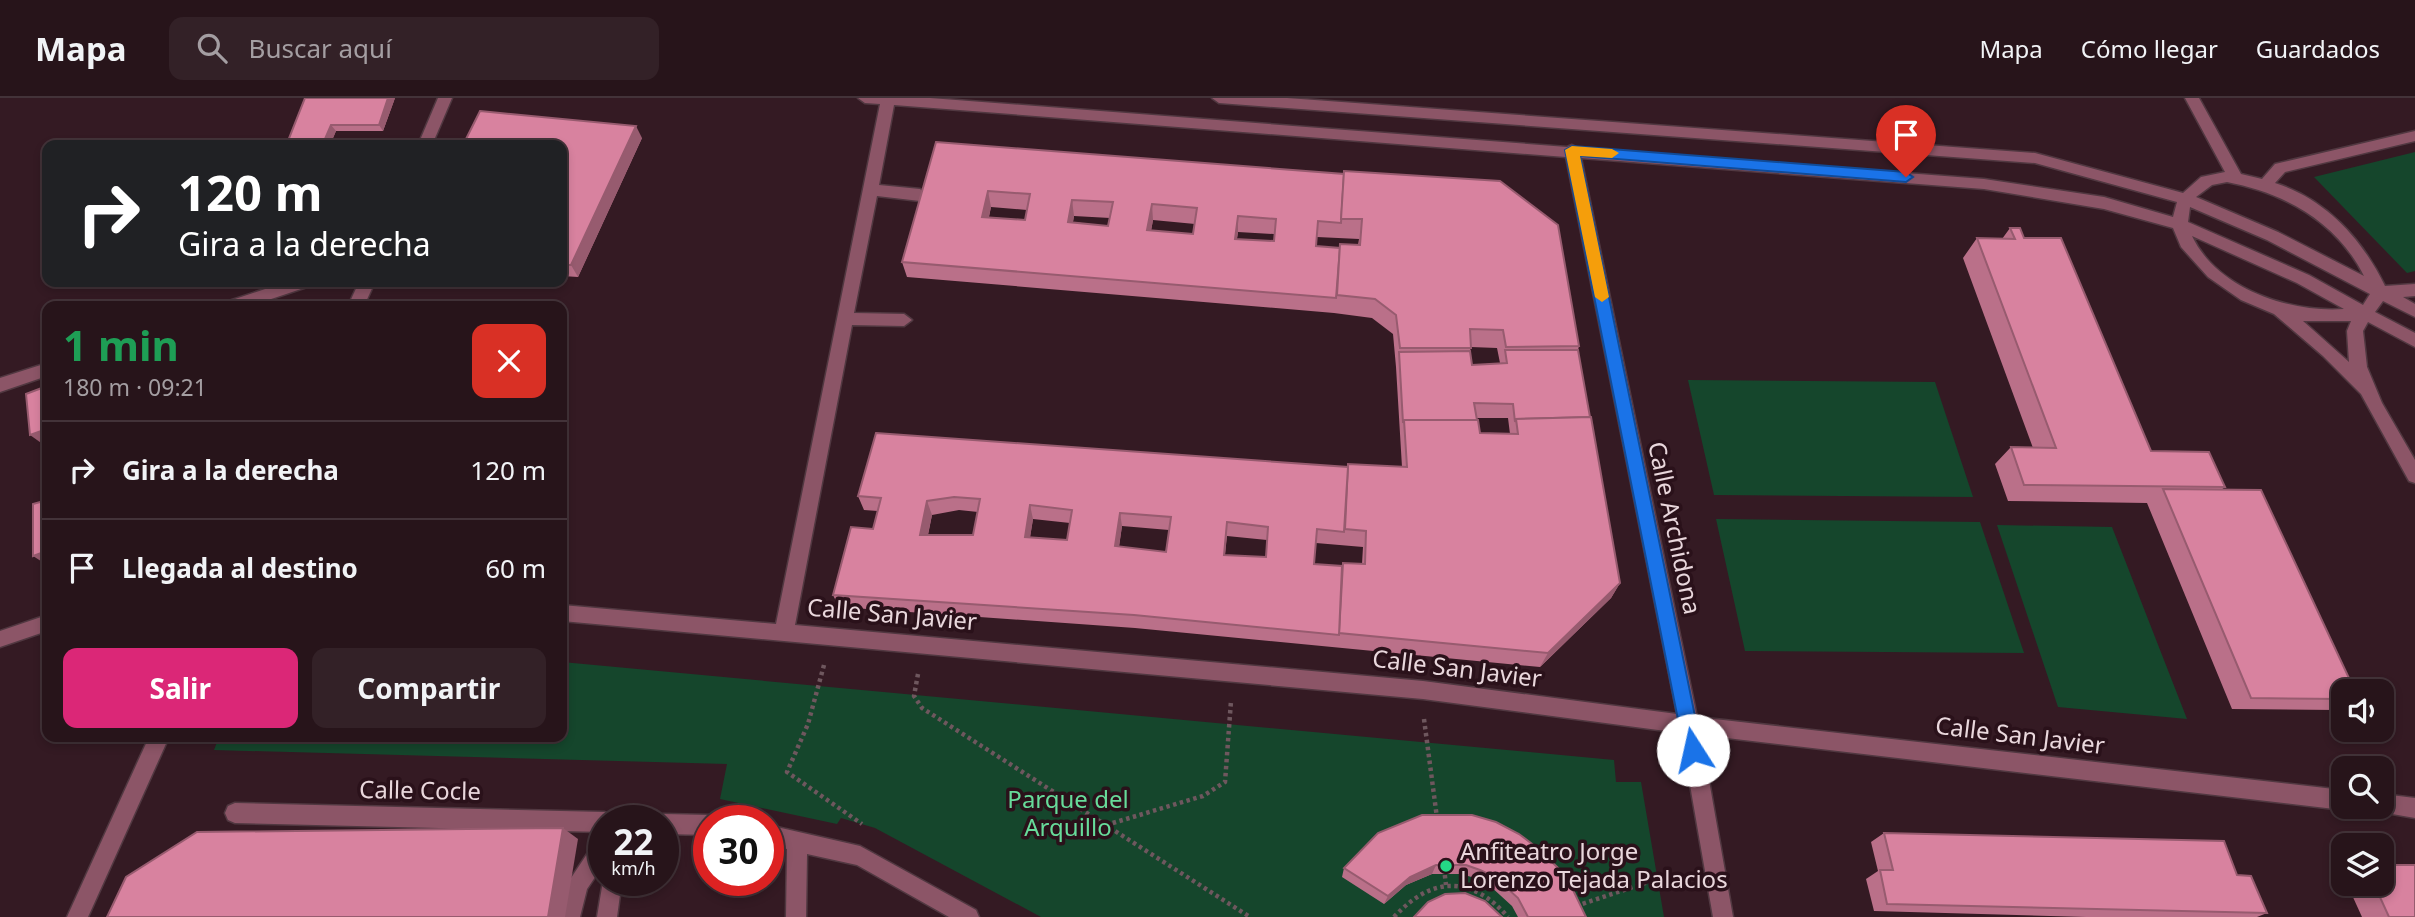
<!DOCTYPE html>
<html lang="es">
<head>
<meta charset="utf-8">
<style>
	:root { --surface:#27141a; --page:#332127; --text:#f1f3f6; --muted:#a49ea2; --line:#433339; --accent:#db2777 }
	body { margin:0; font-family:"Noto Sans",sans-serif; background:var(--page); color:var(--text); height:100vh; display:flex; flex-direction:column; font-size:26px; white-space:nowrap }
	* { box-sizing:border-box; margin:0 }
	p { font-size:23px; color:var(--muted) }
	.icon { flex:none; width:38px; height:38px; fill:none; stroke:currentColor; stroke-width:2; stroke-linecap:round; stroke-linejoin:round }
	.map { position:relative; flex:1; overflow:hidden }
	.drawer { position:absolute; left:42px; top:203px; width:525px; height:441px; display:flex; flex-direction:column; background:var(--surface); border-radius:14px; box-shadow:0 4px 10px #0003,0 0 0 2px var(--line) }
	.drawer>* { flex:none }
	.hud { position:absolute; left:42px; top:42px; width:525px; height:147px; border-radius:14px; box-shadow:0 4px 10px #0003,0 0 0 2px var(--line); background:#202124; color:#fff; overflow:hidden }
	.controls { position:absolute; left:2331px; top:581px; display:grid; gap:14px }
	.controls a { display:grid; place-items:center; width:63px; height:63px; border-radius:14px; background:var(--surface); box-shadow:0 4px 10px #0003,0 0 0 2px var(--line); font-size:35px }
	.speed { position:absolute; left:588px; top:707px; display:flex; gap:14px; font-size:35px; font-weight:700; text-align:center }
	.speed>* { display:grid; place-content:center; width:91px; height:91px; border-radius:50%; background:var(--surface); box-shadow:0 4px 10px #0003,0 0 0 2px var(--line); line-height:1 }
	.speed small { font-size:18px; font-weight:400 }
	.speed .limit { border:10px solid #d22; background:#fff; color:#111 }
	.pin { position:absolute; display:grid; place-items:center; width:60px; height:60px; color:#fff; margin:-72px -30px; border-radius:50% 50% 50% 0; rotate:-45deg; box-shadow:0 0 7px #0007 }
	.pin .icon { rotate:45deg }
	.me { position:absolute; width:77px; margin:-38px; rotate:350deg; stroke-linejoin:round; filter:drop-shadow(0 0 5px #0008) }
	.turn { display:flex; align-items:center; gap:24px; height:147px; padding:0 21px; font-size:32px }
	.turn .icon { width:91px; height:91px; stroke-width:2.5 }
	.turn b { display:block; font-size:49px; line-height:60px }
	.round { display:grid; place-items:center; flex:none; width:74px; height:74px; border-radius:14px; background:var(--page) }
	.head { display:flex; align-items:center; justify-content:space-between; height:119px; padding:0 21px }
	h1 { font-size:42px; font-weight:700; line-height:52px; color:#1e9e55 }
	.cta { display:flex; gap:14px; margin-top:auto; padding:14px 21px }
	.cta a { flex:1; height:80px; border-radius:14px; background:var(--accent); color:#fff; font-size:28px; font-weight:700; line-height:80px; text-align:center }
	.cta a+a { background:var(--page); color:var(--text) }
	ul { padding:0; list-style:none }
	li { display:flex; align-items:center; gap:21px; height:98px; padding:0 21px; border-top:2px solid var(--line) }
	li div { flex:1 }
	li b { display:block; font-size:26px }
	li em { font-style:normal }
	header { display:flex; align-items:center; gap:42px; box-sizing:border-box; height:98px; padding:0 35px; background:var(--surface); border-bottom:2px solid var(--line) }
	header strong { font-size:33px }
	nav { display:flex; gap:38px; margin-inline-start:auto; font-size:24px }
	.search { width:490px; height:63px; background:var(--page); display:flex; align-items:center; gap:18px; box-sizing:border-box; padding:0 24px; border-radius:14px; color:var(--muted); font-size:26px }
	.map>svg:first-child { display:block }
	.green { fill:#15462c }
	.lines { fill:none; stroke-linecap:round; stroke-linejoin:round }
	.minor-casing { stroke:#513841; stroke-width:3 }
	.path { stroke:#6e575e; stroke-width:4.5; stroke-dasharray:3.5 3.5; stroke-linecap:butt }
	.minor { fill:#8c5567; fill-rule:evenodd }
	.wall { fill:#ba7089; fill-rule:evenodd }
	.shaded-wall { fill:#975b6f }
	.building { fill:#d8829f; stroke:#975b6f; stroke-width:2; fill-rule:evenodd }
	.route { fill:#1a73e8; stroke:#114b97; stroke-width:2 }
	.slow { fill:#f59e0b }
	.poi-dot { fill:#24d886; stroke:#2a111a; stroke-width:2.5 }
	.labels { text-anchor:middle; stroke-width:7; stroke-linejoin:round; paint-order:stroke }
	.street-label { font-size:24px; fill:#e9d7dc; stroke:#2a111a }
	.park-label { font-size:24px; fill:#67db9a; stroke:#2a111a }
	.poi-label { font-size:24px; fill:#e9d7dc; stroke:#2a111a; text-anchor:start }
</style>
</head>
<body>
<header>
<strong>Mapa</strong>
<div class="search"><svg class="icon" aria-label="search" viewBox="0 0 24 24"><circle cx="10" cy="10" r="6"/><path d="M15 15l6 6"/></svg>Buscar aquí</div>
<nav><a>Mapa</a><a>Cómo llegar</a><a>Guardados</a></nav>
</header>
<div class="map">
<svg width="2415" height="819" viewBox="0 0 2415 819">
	<rect width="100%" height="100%" fill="#341a23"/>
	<g class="green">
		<path d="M2415 54V173L2407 175 2314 79Z"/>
		<path d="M1688 282 1935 284 1973 399 1714 397Z"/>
		<path d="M1716 421 1980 424 2024 555 1745 553Z"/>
		<path d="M1997 427 2112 429 2187 621 2058 609Z"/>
		<path d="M562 564 1614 662 1616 684H1641L1664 819H1041L875 730 841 720 837 726 720 701 727 666 214 652 219 639H562Z"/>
	</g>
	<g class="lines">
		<g class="minor-casing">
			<g id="minor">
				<path d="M438 0H452L432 47H418Z"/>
				<path d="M858 0H930L1567 49 1572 47 1578 50 1984 81 2104 99 2173 119 2177 104 2035 65 1219 5 1212 0H1287L2035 55 2183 95 2201 79 2225 74 2185 0H2199L2241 76 2262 81 2275 66 2415 33V43L2285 74 2275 85C2326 101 2362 141 2385 188L2415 186V198L2403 199 2415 206V219L2383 203 2375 214 2415 235V249L2368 224 2363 233 2367 269 2382 305 2415 362V385L2409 383 2361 296 2323 258 2274 216 2241 202 2208 179 2181 149 2173 130 2104 111 1984 91 1581 60 1697 619 2343 692V709H2350L2343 712 1701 637 1733 819H1713L1681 635 1423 601 562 523V507L776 526 880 6 865 5ZM894 7 1566 59 1677 616 1423 583 795 527 852 227 904 228 912 222 904 216 854 215 877 98 920 103 927 97 920 91 879 87ZM2227 84C2285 95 2337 124 2364 178L2278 134 2196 99 2212 87ZM2190 109 2267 142 2370 196 2363 207 2309 177 2188 124ZM2192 138 2297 185 2344 211C2290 215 2217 191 2192 138ZM2303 223H2351L2347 233 2349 264Z"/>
				<path d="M286 184H312L310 188 250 208H224L226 204Z"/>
				<path d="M359 184H375L364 208H348Z"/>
				<path d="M47 265V278L0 294V280Z"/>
				<path d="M47 517V533L0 549V533Z"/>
				<path d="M149 639H169L88 819H67Z"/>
				<path d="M2382 696 2415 700V720L2375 713 2373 709H2382Z"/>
				<path d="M235 705 604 714 611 717 613 723H604V734L235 725 228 722 225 715 228 708Z"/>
				<path d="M663 716 709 717 717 723H709V737L663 736V723H654Z"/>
				<path d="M768 727 860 748 976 812 979 819H949L857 767 807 756 806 819H786L787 751 768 747Z"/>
				<path d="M604 738V766L587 791 580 819H560L571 780 597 741Z"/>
				<path d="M604 777V782H622L617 819H597Z"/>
			</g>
		</g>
		<g class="path">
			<path d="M824 567 808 626 787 674 862 726"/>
			<path d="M918 576 914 598 922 610 1250 819"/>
			<path d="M1424 621 1437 720"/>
			<path d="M1106 727 1203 698 1225 684 1231 603"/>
			<path d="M1444 770 1446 787"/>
			<path d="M1576 808 1657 781 1685 780"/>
			<path d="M1394 819C1432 778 1471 777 1508 819"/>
		</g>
		<use href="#minor" class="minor"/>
	</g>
	<g class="wall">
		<path d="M395 0 383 33H336L330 47H291L288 43Z"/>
		<path d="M642 40 578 179 562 178V47Z"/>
		<path d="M936 44 1344 76 1579 248 1578 252 1590 319 1620 485 1611 500 1540 569 1135 530 839 509 833 497 873 431 878 413 864 412 858 398 1348 369H1402L1396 269 1393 236 1372 220 1334 215 907 179 902 164ZM991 109 1027 112 1025 122 989 119ZM1074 118 1110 120 1108 128 1073 124ZM1153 122 1195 126 1193 136 1151 133ZM1238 134 1274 136V143L1237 141ZM1317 139 1359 141 1358 147 1340 150 1316 148ZM1471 249 1497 250 1500 265 1472 267 1470 253ZM1476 320H1508L1510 336 1480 335ZM959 412 978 414 973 437H928L932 417ZM1033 421 1070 425 1067 442 1030 439ZM1122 428 1169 432 1166 454 1119 449ZM1227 438 1267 442 1266 459 1225 457ZM1316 445 1363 449 1362 466 1342 468 1314 466Z"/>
		<path d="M2010 130 2024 140 2151 353 2225 389 2221 392 2343 593V609L2337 612 2232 611 2147 405 2008 403 1995 366 2011 349 2033 350 1963 160 1977 140 2002 141Z"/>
		<path d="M1422 717 1586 819H1518L1512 808 1489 787 1475 780 1461 776H1432L1406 787 1384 806 1342 779 1344 770Z"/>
		<path d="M1884 735 2237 777 2267 815 2257 819H2086L1874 813 1866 781 1878 773 1871 744Z"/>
		<path d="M2347 786H2382L2415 819H2362Z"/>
	</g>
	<g class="shaded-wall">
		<path d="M388 0H395L383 33 379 27Z"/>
		<path d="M331 27 336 33 330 47 325 41Z"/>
		<path d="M636 28 642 40 578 179 571 167Z"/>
		<path d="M988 93 991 109 985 135 982 119Z"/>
		<path d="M1072 102 1074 118 1070 140 1068 124Z"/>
		<path d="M1152 106 1153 122 1148 148 1147 132Z"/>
		<path d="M1238 118V134L1234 157 1235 141Z"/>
		<path d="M47 331V346L44 347 30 337Z"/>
		<path d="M927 403 932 417 925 450 920 437Z"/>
		<path d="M1030 407 1033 421 1028 452 1025 439Z"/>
		<path d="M1120 415 1122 428 1117 461 1115 448Z"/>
		<path d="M47 453V467L33 458Z"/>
		<path d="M1620 485 1611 500 1540 569 1548 555Z"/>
		<path d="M563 730 578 741 565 819H548Z"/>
		<path d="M1436 767 1432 776 1406 787 1384 806 1388 798 1410 779Z"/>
	</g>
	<g class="building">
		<path d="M305 0H388L379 27H331L325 41 288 43Z"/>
		<path d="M480 13 636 28 571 167H562V47H463Z"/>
		<path d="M936 44 1344 76 1341 125 1318 123 1316 148 1340 150 1336 200 902 164ZM988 93 1030 96 1025 122 982 119ZM1072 102 1113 104 1108 128 1068 124ZM1152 106 1197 110 1193 136 1147 132ZM1238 118 1276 121 1274 143 1235 141Z"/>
		<path d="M1344 73 1500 83 1558 127 1579 248 1506 249 1503 232 1470 231 1471 250H1400L1396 217 1375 201 1337 197 1340 146 1360 147 1362 121H1341Z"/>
		<path d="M2010 130H2020L2024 140H2061L2151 353 2209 354 2225 389 2024 387 2011 349 2056 350 1977 140 2015 141Z"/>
		<path d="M1505 252H1578L1590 319 1516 321 1515 324 1513 306 1474 305 1477 322H1404L1403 325 1399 254 1470 253 1472 267 1507 265Z"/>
		<path d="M47 288V331L30 337 26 296Z"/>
		<path d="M1591 319 1620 485 1548 555 1339 535 1343 465 1365 466 1366 433 1345 431 1348 366 1407 369 1404 322H1478L1480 335 1518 336 1516 321Z"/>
		<path d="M876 335 1348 369 1344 434 1317 431 1314 466 1342 468 1339 537 1134 517 833 497 851 429 873 431 881 400 858 398ZM954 399 980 401 973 437H920L927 403ZM1030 407 1072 412 1067 442 1025 439ZM1120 415 1171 419 1166 454 1115 448ZM1227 424 1268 429 1266 459 1224 457Z"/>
		<path d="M2163 391 2261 392 2355 593H2343V601L2251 600Z"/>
		<path d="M47 402V453L33 458V406Z"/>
		<path d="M1422 717H1472L1496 724 1519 736 1540 752 1560 772 1574 794 1586 819H1528L1518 800 1495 779 1480 772 1466 767H1436L1410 779 1388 798 1344 770 1378 735Z"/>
		<path d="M563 730 548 819H107L126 779 197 734Z"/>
		<path d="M1884 735 2224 743 2237 777 2251 778 2267 815 1887 806 1880 772H1893Z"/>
		<path d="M2382 767H2415V819H2389L2374 786H2382Z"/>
		<path d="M1465 795 1485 803 1502 819H1414L1428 804 1445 796Z"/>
	</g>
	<path class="route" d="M1572 48 1906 74 1913 79 1906 84 1580 58 1702 652 1699 658 1693 661 1687 658 1684 652 1565 52Z"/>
	<path class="slow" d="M1572 48 1612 51 1619 55 1612 60 1580 58 1609 199 1602 204 1595 199 1565 52Z"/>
	<circle class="poi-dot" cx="1446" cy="768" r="7"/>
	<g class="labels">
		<g class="street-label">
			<text transform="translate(1674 430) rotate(78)" y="8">Calle Archidona</text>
			<text transform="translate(892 517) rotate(5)" y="8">Calle San Javier</text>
			<text transform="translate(1457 571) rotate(7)" y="8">Calle San Javier</text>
			<text transform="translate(2020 638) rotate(7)" y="8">Calle San Javier</text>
			<text transform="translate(420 693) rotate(1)" y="8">Calle Cocle</text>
		</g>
		<g class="park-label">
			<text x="1068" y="710">Parque del<tspan x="1068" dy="28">Arquillo</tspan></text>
		</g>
		<g class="poi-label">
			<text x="1460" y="762">Anfiteatro Jorge<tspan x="1460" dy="28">Lorenzo Tejada Palacios</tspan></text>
		</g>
	</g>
</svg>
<div class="controls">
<a><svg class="icon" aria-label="sound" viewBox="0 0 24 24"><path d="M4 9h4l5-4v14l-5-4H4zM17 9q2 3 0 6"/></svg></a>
<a><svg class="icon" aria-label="search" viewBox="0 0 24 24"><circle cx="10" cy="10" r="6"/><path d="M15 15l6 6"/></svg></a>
<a><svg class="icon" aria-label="layers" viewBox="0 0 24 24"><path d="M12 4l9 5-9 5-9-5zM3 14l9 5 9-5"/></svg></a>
</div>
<div class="speed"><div>22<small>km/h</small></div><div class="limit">30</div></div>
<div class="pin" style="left:1906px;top:79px;background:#d93025"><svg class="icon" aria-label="arrive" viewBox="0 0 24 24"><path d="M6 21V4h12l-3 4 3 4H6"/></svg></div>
<svg class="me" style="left:1693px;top:652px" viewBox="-20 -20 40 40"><circle r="19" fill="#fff"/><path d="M0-13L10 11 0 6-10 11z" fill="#1a73e8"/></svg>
<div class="hud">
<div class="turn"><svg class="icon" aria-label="right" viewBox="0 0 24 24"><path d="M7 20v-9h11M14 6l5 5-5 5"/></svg><div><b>120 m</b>Gira a la derecha</div></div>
</div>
<section class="drawer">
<div class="head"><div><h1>1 min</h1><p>180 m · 09:21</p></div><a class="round" style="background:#d93025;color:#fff"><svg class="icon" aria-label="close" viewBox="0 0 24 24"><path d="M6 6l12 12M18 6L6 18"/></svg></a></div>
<ul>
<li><svg class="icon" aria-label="right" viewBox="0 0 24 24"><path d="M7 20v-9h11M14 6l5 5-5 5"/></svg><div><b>Gira a la derecha</b></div><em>120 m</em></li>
<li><svg class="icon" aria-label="arrive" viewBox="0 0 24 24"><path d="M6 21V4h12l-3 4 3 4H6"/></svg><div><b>Llegada al destino</b></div><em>60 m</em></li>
</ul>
<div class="cta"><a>Salir</a><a>Compartir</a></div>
</section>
</div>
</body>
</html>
